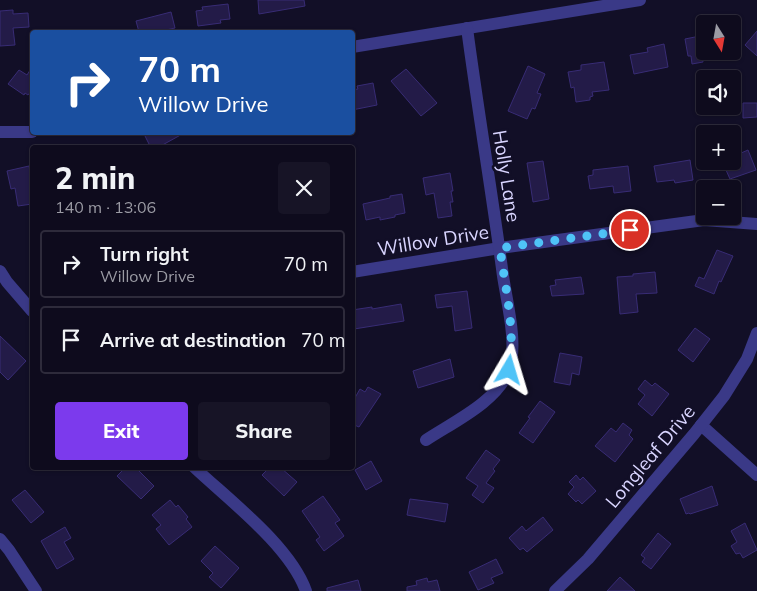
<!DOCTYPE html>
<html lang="en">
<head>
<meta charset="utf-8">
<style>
	:root { --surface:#0e0b1d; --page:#171426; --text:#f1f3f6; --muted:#9b9ba4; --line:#2e2b3b; --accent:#7c3aed }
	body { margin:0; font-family:Mulish,sans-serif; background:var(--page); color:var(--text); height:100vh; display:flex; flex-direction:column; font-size:19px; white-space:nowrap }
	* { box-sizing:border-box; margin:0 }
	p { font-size:16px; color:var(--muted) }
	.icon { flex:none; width:28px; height:28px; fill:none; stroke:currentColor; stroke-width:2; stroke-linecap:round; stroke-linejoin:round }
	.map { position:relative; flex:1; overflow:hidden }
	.panel { position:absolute; left:30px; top:145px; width:325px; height:325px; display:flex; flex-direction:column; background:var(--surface); border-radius:5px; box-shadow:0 1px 4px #0004,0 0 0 1px var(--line) }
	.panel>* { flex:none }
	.top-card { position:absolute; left:30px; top:30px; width:325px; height:105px; border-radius:5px; box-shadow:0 1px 4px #0004,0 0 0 1px var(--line); background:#1a4fa0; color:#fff; overflow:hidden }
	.needle { width:32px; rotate:169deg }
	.controls { position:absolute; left:696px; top:15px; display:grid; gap:10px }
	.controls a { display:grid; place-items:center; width:45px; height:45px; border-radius:5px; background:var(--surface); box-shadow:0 1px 4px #0004,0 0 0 1px var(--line); font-size:25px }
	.pin { position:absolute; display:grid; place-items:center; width:42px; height:42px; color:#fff; margin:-21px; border:2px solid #fff; border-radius:50%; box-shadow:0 1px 5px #0007 }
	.me { position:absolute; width:55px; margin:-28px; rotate:7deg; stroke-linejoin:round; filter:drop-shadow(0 0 4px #0008) }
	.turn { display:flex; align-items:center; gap:18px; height:105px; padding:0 25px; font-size:22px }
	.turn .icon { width:65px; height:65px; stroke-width:2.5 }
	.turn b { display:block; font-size:35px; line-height:42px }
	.round { display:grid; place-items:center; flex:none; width:52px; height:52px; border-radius:5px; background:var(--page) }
	.summary { display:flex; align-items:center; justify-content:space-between; height:85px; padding:0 25px }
	h1 { font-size:30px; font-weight:800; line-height:38px }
	.button { display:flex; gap:10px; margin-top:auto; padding:10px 25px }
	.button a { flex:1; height:58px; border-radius:5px; background:var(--accent); color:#fff; font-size:20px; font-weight:800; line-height:58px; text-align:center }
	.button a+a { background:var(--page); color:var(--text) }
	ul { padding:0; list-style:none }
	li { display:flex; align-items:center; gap:15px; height:68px; margin:0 10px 8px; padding:0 15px; border:2px solid var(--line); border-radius:5px }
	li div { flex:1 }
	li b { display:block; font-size:19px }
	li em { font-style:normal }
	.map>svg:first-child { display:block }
	.building { fill:#231b48; stroke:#382c75 }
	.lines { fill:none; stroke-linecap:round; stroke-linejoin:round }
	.minor { stroke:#3a3987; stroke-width:12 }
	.route { stroke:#4fc3f7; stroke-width:9; stroke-dasharray:0 16.2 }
	.labels { text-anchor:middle; stroke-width:5; stroke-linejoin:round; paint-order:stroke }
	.street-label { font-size:19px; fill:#d9d5ff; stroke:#120f27 }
</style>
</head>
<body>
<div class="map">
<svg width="757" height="591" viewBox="0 0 757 591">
	<rect width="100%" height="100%" fill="#120f27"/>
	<g class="building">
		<path d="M258 0H304L305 6 259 14Z"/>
		<path d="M228 4 230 19 220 20 221 23 198 26 196 11 203 10 202 7Z"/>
		<path d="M13 10V14L28 13 29 27 13 28 15 45 0 46V11Z"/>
		<path d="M171 12 175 28 157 32H139L136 21Z"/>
		<path d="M757 31V56L745 45Z"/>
		<path d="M705 35V56H702L703 62 692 64 691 56H688L685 39Z"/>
		<path d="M664 44 668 67 634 74 630 55 648 52 647 48Z"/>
		<path d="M604 62 609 90 592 92 593 96 590 97V100L576 102 574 87 571 88 568 72 581 70V65Z"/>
		<path d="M528 66 545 74 537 93 541 94 535 109 532 108 527 119 508 111Z"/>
		<path d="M32 67V90L28 95 25 93 24 95 8 84 19 70 27 75Z"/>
		<path d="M406 69 437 103 421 116 391 81Z"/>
		<path d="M373 83 377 105 352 110V90L358 89 357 86Z"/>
		<path d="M743 103H757V117L743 118Z"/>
		<path d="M152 132H186L157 148H151L145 136Z"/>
		<path d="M748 150 756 170 730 179 722 161H732V157Z"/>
		<path d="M690 160 693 180 675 183 674 180 657 182 654 166Z"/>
		<path d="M543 161 549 199 533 202 527 163Z"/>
		<path d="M29 166 32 185V204L18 206 15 188 11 189 7 171Z"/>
		<path d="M628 166 631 191 614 193 613 186 590 189 588 176 593 175V170Z"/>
		<path d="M450 173 453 191H451L453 202H450L452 216 438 218 434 193 426 195 423 178Z"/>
		<path d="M402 194 405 213 395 215V217L380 220V217L366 220 363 204 390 198V196Z"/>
		<path d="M717 250 733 256 721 282 719 281 714 294 695 286 699 277 704 279Z"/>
		<path d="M655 272 657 293 636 294 638 312 620 314 617 277 633 276V274Z"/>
		<path d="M581 277 584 294 552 296 550 286 556 285 555 280Z"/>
		<path d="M467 291 472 328 455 331 452 306 437 308 435 295Z"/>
		<path d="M401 304 404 321 354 329 352 310 372 307V309Z"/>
		<path d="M695 328 710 339 693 362 678 350Z"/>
		<path d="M0 336 26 361 8 380 0 372Z"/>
		<path d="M560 353 582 357 579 375 572 373 570 385 554 382Z"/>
		<path d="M450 359 454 377 418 388 413 371Z"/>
		<path d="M645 380 652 386 655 383 669 394 652 416 638 404 645 395 638 389Z"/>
		<path d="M368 387 381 394 359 427 352 424V403L360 389 365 392Z"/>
		<path d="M540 401 555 412 533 443 519 433 530 418 528 417Z"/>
		<path d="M623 423 632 430 629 435 633 439 615 462 595 446 611 428 616 432Z"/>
		<path d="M486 450 500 460 493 469 495 471 486 483 494 488 483 503 472 495 478 486 466 478Z"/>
		<path d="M371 461 382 481 366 490 355 470Z"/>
		<path d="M125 468H136L154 486 141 499 117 476Z"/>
		<path d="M269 468H281L297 482 284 496 262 475Z"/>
		<path d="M576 475 580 480 583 477 596 491 582 504 578 500 576 502 568 494 574 487 569 482Z"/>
		<path d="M712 486 718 505 690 514 689 513 686 514 680 499Z"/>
		<path d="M25 490 44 512 31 523 12 500Z"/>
		<path d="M323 496 340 520 335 523 344 536 324 551 316 540 320 537 302 511Z"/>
		<path d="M410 499 448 504 445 522 407 515Z"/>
		<path d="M170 500 176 507 178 505 188 517 186 519 192 527 169 545 156 529 161 525 152 515Z"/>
		<path d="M543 517 553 530 527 552 523 548 520 550 509 538 522 526 526 531Z"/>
		<path d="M745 523 757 550 743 558 740 553 736 554 731 546 737 542 731 531Z"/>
		<path d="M65 527 71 538 64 542 74 559 57 569 41 541Z"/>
		<path d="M658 533 671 544 651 569 642 562 645 558 641 555Z"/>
		<path d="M215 546 239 568 221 588 209 577 213 573 201 561Z"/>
		<path d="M496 559 503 573 491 578 494 583 478 590 469 572Z"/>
		<path d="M620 577 635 591H607Z"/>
		<path d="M427 578 428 582 437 580 440 591H407V587L417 585 416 581Z"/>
		<path d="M358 580 361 591H327V588Z"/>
	</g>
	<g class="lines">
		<g class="minor">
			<path d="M352 47 640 0"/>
			<path d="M0 132H32"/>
			<path d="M0 271 7 282 32 311"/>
			<path d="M352 272 500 248 704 220 757 224"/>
			<path d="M701 425 757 475"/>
			<path d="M426 440C453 422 497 402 509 370 518 344 507 303 503 276 492 193 478 111 467 28"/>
			<path d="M195 468C229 500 290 546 306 591"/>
			<path d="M0 539 9 550 36 591"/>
			<path d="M555 591 588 559 694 434 724 396 747 359 757 333"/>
		</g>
	</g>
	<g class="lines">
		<path class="route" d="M509 370C516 330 505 288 500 248L630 230"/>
	</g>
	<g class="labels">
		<g class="street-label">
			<text transform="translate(507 176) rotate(81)" y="7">Holly Lane</text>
			<text transform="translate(433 240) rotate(-9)" y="7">Willow Drive</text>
			<text transform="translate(650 456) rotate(-50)" y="7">Longleaf Drive</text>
		</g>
	</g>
</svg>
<div class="controls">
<a><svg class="needle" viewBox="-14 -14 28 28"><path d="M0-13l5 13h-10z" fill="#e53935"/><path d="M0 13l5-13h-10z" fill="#9b9ba4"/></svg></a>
<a><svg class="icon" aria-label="sound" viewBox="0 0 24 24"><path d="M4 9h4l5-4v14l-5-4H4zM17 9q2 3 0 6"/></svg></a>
<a>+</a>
<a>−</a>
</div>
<div class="pin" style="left:630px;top:230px;background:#d93025"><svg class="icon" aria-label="arrive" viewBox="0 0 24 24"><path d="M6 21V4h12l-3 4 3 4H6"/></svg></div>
<svg class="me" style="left:509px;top:370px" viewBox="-20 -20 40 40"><path d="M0-17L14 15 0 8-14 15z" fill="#4fc3f7" stroke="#fff" stroke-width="4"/></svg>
<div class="top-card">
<div class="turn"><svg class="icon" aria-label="right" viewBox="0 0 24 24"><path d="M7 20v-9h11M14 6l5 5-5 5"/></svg><div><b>70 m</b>Willow Drive</div></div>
</div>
<section class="panel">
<div class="summary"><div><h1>2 min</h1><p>140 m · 13:06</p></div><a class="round"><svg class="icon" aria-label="close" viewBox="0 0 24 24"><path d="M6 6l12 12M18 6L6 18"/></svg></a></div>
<ul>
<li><svg class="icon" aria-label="right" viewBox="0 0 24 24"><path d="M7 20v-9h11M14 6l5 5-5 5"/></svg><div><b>Turn right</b><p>Willow Drive</p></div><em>70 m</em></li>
<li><svg class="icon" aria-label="arrive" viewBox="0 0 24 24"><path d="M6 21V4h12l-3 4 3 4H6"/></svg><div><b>Arrive at destination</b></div><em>70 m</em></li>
</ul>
<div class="button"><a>Exit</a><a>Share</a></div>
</section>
</div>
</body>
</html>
